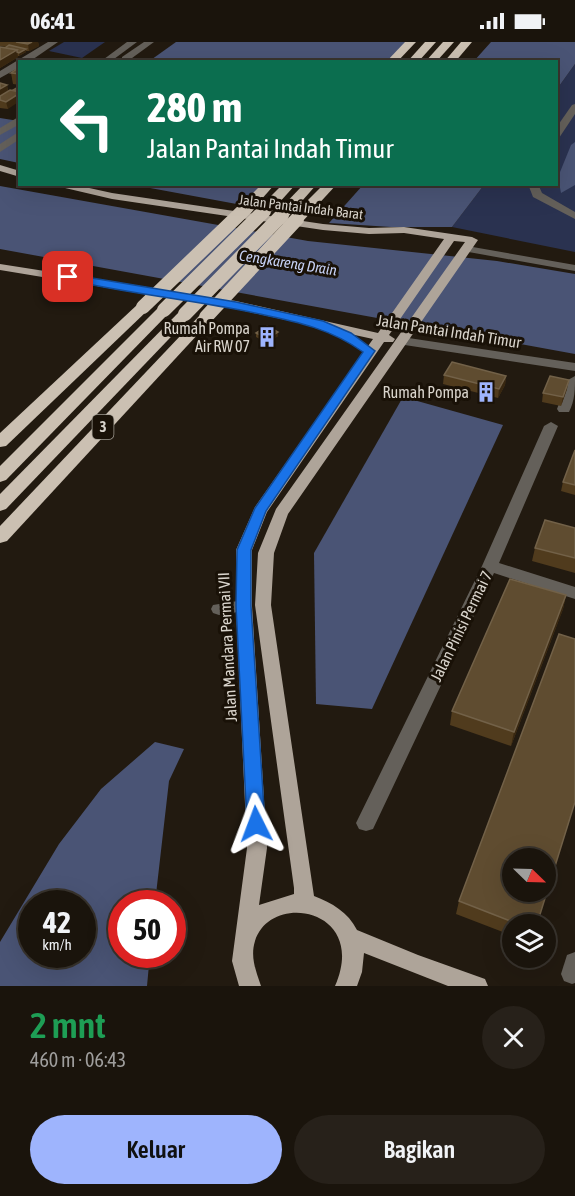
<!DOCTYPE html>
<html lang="id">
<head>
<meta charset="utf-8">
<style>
	:root { --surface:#1a140c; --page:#27211a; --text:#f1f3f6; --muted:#9f9e9d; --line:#38332d; --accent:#9eb4fd }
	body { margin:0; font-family:"Asap Condensed",sans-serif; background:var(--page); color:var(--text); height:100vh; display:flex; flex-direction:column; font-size:22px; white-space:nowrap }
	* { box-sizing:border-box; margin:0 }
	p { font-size:20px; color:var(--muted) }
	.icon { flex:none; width:33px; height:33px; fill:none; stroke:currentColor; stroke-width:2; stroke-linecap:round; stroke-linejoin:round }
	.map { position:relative; height:944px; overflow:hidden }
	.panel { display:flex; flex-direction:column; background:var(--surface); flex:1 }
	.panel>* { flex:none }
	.hud { position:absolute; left:18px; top:18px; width:540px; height:126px; border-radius:0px; box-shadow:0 6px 24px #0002,0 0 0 2px var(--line); background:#0b6e4f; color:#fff; overflow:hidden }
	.needle { width:39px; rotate:113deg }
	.fabs { position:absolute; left:502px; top:806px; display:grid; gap:12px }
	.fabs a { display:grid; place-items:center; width:54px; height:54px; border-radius:50%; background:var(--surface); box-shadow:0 6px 24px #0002,0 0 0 2px var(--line); font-size:30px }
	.speed { position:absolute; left:18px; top:848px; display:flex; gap:12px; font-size:30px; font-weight:700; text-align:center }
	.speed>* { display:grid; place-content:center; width:78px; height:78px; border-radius:50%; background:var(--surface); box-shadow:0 6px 24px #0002,0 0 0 2px var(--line); line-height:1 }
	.speed small { font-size:15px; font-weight:400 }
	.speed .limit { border:9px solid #d22; background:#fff; color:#111 }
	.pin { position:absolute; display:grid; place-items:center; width:51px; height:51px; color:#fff; margin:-26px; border-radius:12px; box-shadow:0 3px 9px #0006 }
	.me { position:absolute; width:66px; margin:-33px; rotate:357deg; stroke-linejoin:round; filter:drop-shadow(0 0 4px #0008) }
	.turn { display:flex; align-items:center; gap:21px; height:126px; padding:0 30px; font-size:27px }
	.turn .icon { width:78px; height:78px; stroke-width:2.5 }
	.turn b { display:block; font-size:42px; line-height:51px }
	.round { display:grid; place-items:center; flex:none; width:63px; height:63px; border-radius:32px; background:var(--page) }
	.headline { display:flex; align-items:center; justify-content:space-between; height:102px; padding:0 30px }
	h1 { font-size:36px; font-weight:600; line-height:45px; color:#1e9e55 }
	.button { display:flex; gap:12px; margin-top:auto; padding:12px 30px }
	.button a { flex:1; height:69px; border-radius:36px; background:var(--accent); color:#111; font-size:24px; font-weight:600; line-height:69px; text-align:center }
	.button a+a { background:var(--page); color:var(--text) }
	.status { display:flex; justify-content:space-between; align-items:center; height:42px; padding:0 30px; background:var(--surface); direction:ltr }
	.status svg { height:16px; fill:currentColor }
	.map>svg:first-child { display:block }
	.green { fill:#2a3250 }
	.water { fill:#4a5475; fill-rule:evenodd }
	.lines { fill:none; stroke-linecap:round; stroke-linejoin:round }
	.minor { fill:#64605a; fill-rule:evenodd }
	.major { fill:#aea499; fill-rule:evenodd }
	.highway { fill:#cbc0b2; fill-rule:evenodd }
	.highway-bridge { stroke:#cbc0b2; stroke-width:14 }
	.wall { fill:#503b1d }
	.shaded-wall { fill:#382710 }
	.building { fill:#5f4c30; stroke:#726148; stroke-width:1.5; fill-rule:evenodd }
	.route { fill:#1a73e8; stroke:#114b97; stroke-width:1.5 }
	.labels { text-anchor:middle; stroke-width:6; stroke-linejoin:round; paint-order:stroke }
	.far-street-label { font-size:14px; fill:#d9d4cc; stroke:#191107 }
	.far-water-label { font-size:15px; font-style:italic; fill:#c7d2f6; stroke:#191107 }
	.shield { fill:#191107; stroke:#9f9a91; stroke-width:1.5 }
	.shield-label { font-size:15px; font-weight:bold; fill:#d9d4cc }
	.poi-label { font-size:16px; fill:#d9d4cc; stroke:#191107; text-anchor:end }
	.street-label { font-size:16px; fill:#d9d4cc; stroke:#191107 }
</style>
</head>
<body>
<div class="status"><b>06:41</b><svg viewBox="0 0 49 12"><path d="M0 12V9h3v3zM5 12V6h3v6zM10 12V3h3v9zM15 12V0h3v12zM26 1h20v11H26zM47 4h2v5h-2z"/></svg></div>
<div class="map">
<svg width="575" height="944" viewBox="0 0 575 944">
	<rect width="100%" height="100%" fill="#221a10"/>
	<g class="green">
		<path d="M64 0H105L82 16 49 9Z"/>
		<path d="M575 22V210L452 185 484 143 556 142 557 47Z"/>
	</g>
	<g class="water">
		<path d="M176 0H408L389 19 148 20Z"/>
		<path d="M491 0H575V22L557 47 556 20 474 19Z"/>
		<path d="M0 76 19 79V121L0 117Z"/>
		<path d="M575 100V143L561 151 558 135 571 103Z"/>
		<path d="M134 143H263L242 163Z"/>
		<path d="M363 143H484L452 185H391L329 181Z"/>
		<path d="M0 144 308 199 497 219 575 232V312L0 207Z"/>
		<path d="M403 355 503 383 372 667 316 662 314 511Z"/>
		<path d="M155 700 184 707 169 739 155 861H122V912H150L147 944H0V900L59 802 101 747ZM32 861H82V912H32Z"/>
	</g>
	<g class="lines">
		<g class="minor">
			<path d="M48 0H58L29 20H20V25L0 36V29Z"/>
			<path d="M127 0H137L110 20H100Z"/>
			<path d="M144 0H154L128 19H122V15Z"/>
			<path d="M575 62V72L559 96 556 97V86L572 63Z"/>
			<path d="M20 74V82L0 93V86Z"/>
			<path d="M20 89V97L0 110V102Z"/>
			<path d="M528 142H538L542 151 575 170V177L533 155Z"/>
			<path d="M467 204 575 223V229L463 209 461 207Z"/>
			<path d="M402 295 575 321V329L398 302 396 299 398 296Z"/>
			<path d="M575 334C575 347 575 358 569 370H559L557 367 568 338Z"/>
			<path d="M551 380 558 384 499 521 575 545V557L494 531 373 787 366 789 359 787 356 781 482 524 544 384Z"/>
			<path d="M244 558 250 560 252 564 250 568 219 573 213 571 211 567 213 563Z"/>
			<path d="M575 910V941L572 942 564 939 561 932 567 913Z"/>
		</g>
		<g class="major">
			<path d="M0 123 20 129V135L0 129Z"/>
			<path d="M48 142H71L112 151 323 182 369 186 404 185 472 195 478 198 288 472 274 511 271 563 314 854C332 861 348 870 357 888L418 913 485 937 488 944H448L364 911 362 930 357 944H335C369 866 270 849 255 899 250 915 256 929 261 944H239L232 919 247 806 236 564V508L255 465 373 297 236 267 0 228V222L236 259 378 291 444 197 404 191 369 192 323 188 112 157ZM454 199 465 200 276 467 258 511 255 563 294 846V852L259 863 267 806 252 564V508L267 470 384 300H393L395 297 389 293Z"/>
		</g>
		<g class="highway">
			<path d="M405 0H416L397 20H386Z"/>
			<path d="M425 0H436L418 20H407Z"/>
			<path d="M443 0H454L436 20H425Z"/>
			<path d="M461 0H472L455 20H444Z"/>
			<path d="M262 142H275L252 168H242L241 165 242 162Z"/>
			<path d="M283 142H296L269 172H259L258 169 259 166Z"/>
			<path d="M304 142H317L287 176H277L276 173 277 170Z"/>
			<path d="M324 142H337L302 180H292L290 177 292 174Z"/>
			<path d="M143 261 150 265 148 268 6 404 0 405V391L138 262Z"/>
			<path d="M164 264 171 268 169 271 6 438 0 440V424L159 265Z"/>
			<path d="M185 268 192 272 190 275 6 467 0 469V452L180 269Z"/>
			<path d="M206 271 213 275 211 278 7 499 0 501V484L201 272Z"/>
		</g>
		<g class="highway-bridge">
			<path d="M143 265 247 165"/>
			<path d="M164 268 264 169"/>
			<path d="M185 272 282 173"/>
			<path d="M206 275 297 177"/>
		</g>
	</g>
	<g class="wall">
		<path d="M0 0H38L39 4 29 9H26V10L19 14H18V15L0 26V5H6L0 4Z"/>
		<path d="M20 25V43L13 42 11 31Z"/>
		<path d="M0 41 7 43 8 49V67L0 66Z"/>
		<path d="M256 291 278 294 267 301 256 295Z"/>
		<path d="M444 333 506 334 505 343 498 356 443 342Z"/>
		<path d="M567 347 561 364 542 360 543 351Z"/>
		<path d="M575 408V453L561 449 563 440Z"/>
		<path d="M575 486V531L532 519 535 506Z"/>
		<path d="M566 553 563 567 511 704 450 683 452 669Z"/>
		<path d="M459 859 537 882H513V894L456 872Z"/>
	</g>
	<g class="shaded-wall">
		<path d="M32 0H38L39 4 29 9 28 2Z"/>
		<path d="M26 7V10L19 14V11Z"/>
		<path d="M17 8 18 15 0 26V18Z"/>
		<path d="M7 43 8 50 0 56V47Z"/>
		<path d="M20 51V59L8 67 6 60Z"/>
		<path d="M278 290V294L267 301V297Z"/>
		<path d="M506 334 505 343 498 356 499 347Z"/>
		<path d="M569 338 567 347 561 364 563 355Z"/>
		<path d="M566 553 563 567 511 704 514 690Z"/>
	</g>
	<g class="building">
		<path d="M16 0H32L28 2Z"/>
		<path d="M9 3 26 7 19 11 17 10V8L5 6Z"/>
		<path d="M0 5 17 8 0 18Z"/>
		<path d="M20 25V32L11 31Z"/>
		<path d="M0 41 7 43 0 47Z"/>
		<path d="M20 44V49L13 48Z"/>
		<path d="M10 48 20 50V51L6 60 0 58V54Z"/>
		<path d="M267 284 278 290 267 297 256 291Z"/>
		<path d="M452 320 506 334 499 347 444 333Z"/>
		<path d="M550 334 569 338 563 355 543 351Z"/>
		<path d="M575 408V443L563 440Z"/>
		<path d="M545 478 575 486V516L535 506Z"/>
		<path d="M510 537 566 553 514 690 452 669Z"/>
		<path d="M559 592 575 597V760L537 882H518L459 859ZM513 816H546V849H513Z"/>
	</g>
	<path class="route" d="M68 232 236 260 323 279 351 291 375 309 266 469 251 508V564L265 782 262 788 256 790 250 788 247 782 236 564 237 508 255 466 363 310C331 287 298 280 260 272 195 258 129 252 64 237V233Z"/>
	<defs>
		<g id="building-bare" transform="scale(1.62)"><path d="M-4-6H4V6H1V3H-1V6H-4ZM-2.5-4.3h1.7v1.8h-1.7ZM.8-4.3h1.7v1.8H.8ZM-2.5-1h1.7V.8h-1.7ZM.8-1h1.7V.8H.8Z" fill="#9eb4fd" stroke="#191107" stroke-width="2.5" paint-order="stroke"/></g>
	</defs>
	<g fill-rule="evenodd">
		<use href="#building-bare" x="267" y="295"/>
		<use href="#building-bare" x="486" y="350"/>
	</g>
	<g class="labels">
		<g class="far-street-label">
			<text transform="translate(301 165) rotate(7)" y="5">Jalan Pantai Indah Barat</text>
		</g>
		<g class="far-water-label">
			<text transform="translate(288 221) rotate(9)" y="5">Cengkareng Drain</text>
		</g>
		<rect class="shield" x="92.5" y="373" width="21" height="24" rx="4.5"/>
		<g class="shield-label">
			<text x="103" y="390">3</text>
		</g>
		<g class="poi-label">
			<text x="250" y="292">Rumah Pompa<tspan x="250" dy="18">Air RW 07</tspan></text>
			<text x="469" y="356">Rumah Pompa</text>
		</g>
		<g class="street-label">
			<text transform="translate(449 289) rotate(9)" y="6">Jalan Pantai Indah Timur</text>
			<text transform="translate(461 584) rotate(-64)" y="6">Jalan Pinisi Permai 7</text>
			<text transform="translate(227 605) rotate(-93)" y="6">Jalan Mandara Permai VII</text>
		</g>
	</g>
</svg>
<div class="fabs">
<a><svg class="needle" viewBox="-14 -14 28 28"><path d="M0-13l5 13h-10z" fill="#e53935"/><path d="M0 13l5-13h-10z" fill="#9f9e9d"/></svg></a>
<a><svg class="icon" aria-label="layers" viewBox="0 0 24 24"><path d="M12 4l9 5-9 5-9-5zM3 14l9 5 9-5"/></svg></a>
</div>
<div class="speed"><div>42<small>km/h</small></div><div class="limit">50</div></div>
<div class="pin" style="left:68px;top:235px;background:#d93025"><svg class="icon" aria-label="arrive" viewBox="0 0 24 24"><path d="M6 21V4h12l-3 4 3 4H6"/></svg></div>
<svg class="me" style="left:256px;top:782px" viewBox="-20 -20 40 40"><path d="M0-17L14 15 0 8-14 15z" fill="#1a73e8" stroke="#fff" stroke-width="4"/></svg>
<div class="hud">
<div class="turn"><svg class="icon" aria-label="left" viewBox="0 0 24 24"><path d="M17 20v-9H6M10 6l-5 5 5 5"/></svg><div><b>280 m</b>Jalan Pantai Indah Timur</div></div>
</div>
</div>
<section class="panel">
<div class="headline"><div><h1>2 mnt</h1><p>460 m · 06:43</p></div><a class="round"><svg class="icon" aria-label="close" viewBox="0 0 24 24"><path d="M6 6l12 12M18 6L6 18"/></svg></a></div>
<div class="button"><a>Keluar</a><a>Bagikan</a></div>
</section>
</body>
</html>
